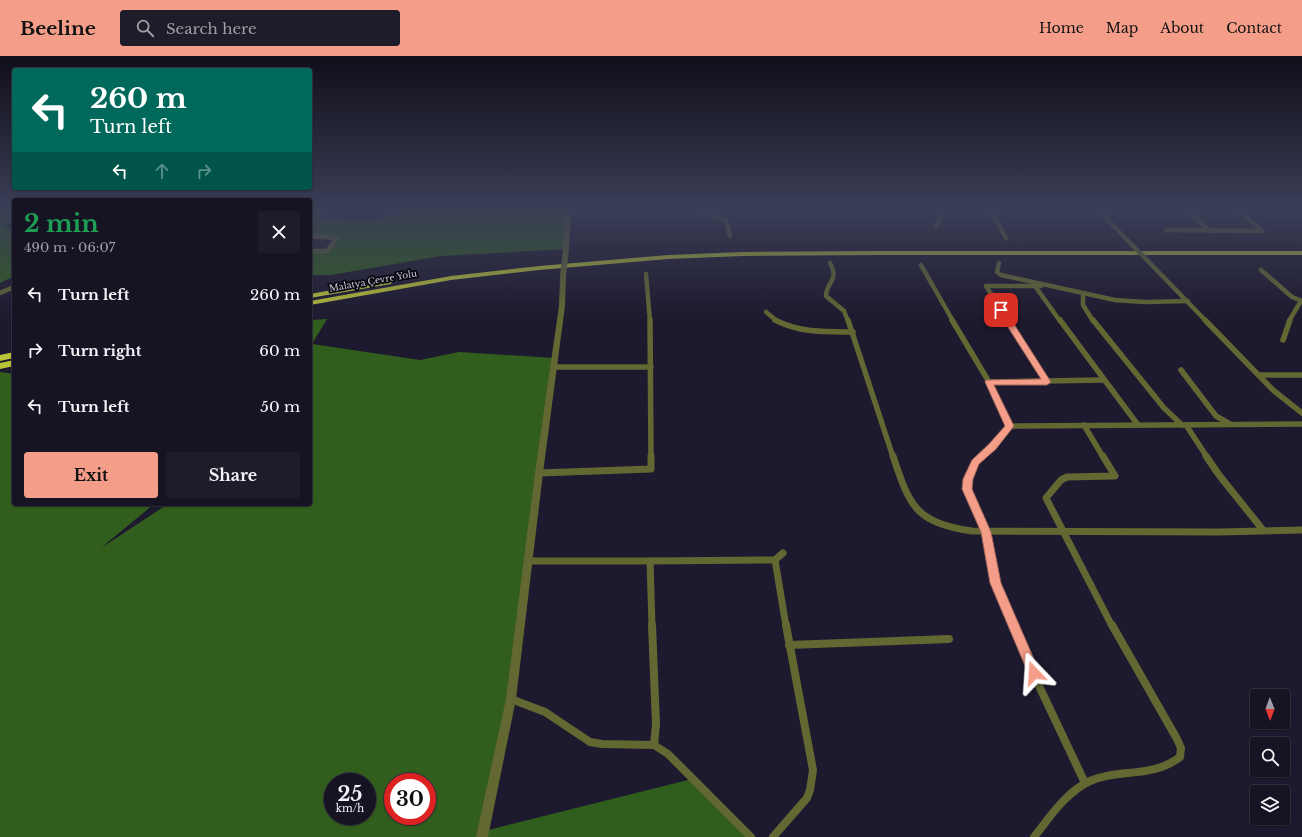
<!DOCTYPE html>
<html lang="en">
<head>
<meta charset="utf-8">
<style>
	:root { --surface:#161322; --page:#1f1c2a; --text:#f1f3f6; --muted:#9e9ea5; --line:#353240; --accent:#f49e89 }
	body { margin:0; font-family:"Libre Baskerville",serif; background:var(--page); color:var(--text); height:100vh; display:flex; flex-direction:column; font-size:15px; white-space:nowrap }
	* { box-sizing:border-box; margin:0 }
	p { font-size:13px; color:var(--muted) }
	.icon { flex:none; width:22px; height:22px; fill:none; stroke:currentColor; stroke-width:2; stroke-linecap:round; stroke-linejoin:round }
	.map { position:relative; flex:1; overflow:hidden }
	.sheet { position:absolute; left:12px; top:142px; width:300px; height:308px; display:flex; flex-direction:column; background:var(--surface); border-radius:4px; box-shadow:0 1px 3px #0004,0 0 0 1px var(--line) }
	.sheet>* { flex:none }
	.banner { position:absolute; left:12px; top:12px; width:300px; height:122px; border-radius:4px; box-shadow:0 1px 3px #0004,0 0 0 1px var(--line); background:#00695c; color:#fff; overflow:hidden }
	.needle { width:26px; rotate:179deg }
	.fabs { position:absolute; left:1250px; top:633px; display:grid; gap:8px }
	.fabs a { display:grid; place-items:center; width:40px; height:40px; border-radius:4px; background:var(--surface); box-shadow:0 1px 3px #0004,0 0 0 1px var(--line); font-size:20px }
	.speed { position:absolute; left:324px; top:717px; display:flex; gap:8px; font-size:20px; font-weight:700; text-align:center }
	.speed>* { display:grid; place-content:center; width:52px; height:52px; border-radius:50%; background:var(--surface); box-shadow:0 1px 3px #0004,0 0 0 1px var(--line); line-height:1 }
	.speed small { font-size:10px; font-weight:400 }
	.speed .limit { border:6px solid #d22; background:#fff; color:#111 }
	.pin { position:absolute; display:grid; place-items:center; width:34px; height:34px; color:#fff; margin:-17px; border-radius:8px; box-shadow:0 2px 6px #0006 }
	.me { position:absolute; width:44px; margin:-22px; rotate:340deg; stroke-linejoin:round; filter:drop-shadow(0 0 3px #0008) }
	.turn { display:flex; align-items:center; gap:14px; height:84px; padding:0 12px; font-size:18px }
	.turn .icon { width:52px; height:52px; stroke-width:2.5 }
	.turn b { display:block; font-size:28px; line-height:34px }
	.lanes { display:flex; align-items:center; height:38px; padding:0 12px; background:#0003; justify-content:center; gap:20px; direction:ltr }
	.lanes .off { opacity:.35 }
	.round { display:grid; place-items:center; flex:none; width:42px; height:42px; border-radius:4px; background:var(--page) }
	.overview { display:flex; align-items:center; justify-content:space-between; height:68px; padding:0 12px }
	h1 { font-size:24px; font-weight:700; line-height:30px; color:#1e9e55 }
	.cta { display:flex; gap:8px; margin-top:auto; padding:8px 12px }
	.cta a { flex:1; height:46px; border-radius:4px; background:var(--accent); color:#111; font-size:16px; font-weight:700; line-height:46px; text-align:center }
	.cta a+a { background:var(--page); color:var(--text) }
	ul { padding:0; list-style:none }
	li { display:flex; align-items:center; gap:12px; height:56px; padding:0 12px }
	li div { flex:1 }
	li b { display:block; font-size:15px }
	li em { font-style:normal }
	header { display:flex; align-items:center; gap:24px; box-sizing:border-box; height:56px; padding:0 20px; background:var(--accent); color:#111 }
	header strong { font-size:19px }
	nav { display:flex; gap:22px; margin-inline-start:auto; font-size:14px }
	.search { width:280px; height:36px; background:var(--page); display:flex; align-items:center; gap:10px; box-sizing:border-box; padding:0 14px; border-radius:4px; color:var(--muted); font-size:15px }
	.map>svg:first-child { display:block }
	.forest { fill:#315e1d; fill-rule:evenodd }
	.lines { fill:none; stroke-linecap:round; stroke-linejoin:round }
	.minor-far3 { stroke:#636732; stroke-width:4.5 }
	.minor-far2 { stroke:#636732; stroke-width:5.5 }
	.minor-far1 { stroke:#636732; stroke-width:7 }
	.minor { stroke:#636732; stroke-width:8 }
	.tertiary { fill:#636732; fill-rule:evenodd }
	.trunk { fill:#bac238; fill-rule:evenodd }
	.minor-bridge { stroke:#636732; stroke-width:4.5 }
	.tertiary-bridge { stroke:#636732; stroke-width:6 }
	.route { fill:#f49e89; stroke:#9f6759 }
	.labels { text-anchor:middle; stroke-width:3.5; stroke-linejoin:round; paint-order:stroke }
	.far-street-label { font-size:9px; fill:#d2d0df; stroke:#07060e }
</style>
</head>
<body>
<header>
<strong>Beeline</strong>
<div class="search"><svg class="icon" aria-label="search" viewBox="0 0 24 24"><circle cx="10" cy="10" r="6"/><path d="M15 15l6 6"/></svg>Search here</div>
<nav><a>Home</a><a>Map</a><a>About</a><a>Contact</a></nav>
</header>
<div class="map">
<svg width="1302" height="781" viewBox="0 0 1302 781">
	<rect width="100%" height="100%" fill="#1d192e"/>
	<g class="forest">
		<path d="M0 155H14V165L4 170 14 174V220L0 227Z"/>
		<path d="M310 155H326L313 161 372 165 401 155H569L566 193 441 200 331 219H310V195H327L337 182 310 180Z"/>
		<path d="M327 263 312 288 420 304 459 296 555 302 501 694 481 781H0V316L14 318V448H154L101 492 168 448H310V264ZM333 726H367V760H333ZM393 726H427V760H393Z"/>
		<path d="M692 723 751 781H482L484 775Z"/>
	</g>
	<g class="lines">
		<g class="minor-far3">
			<path d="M701 155 726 164 730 180"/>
			<path d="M991 155 1006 182"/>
			<path d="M1099 155 1127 184"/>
			<path d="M1188 155 1210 175"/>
			<path d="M1239 155 1262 175"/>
			<path d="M310 161 326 155"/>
			<path d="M936 170 943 155"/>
			<path d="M1166 174 1262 175"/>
			<path d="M310 180 337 182 327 195H310"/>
			<path d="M1148 205 1206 265"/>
			<path d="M830 207C840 225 826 226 826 240L844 255 848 265"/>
			<path d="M999 207 997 216 1001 219 1115 244 1144 246 1188 245"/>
			<path d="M921 209 953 265"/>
			<path d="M1261 214 1292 241 1302 245"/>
			<path d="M646 218 650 265"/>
			<path d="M1035 230 1060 265"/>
			<path d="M0 237 14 231"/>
			<path d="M1083 237V249L1093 265"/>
			<path d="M766 256 777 265"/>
			<path d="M1008 265 986 230H1041"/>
			<path d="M1289 265 1301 245"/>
		</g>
		<g class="minor-far2">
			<path d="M650 264 651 401"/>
			<path d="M775 264C800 277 826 276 853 276"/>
			<path d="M848 264 893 401"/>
			<path d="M952 264 989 326 1009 371"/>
			<path d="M1008 264 1047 326"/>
			<path d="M1060 264 1138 369"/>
			<path d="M1093 264 1164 352 1182 369"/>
			<path d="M1205 264 1273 334 1302 357"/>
			<path d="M1283 284 1290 264"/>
			<path d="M554 311H651"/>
			<path d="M1181 314 1216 360 1230 368"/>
			<path d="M1259 319H1302"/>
			<path d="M989 326 1103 324"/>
			<path d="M1084 369 1103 401"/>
			<path d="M1186 369 1207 401"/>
			<path d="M982 401 1009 371 1015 370 1302 368"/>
		</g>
		<g class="minor-far1">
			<path d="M893 400C910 451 915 466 972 475L1219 476 1302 474"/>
			<path d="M983 400 975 407 968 423 967 433 986 476 996 527 1014 570"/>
			<path d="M1103 400 1115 420 1067 421 1061 424 1046 442 1112 570"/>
			<path d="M1206 400 1219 419 1263 474"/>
			<path d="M539 417 651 413V400"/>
			<path d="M775 504 783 497"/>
			<path d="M528 505H650L652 570"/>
			<path d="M650 505 775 504 786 570"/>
		</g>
		<g class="minor">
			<path d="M652 569 656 668 654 689"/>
			<path d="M1014 569 1040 632 1085 727"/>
			<path d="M789 589 949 583"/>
			<path d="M511 643 545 656 590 686 602 688 654 689 668 698 751 781"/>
			<path d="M773 781 807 742 810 734 813 714 786 569"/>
			<path d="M1034 781C1050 761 1066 736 1090 725 1120 712 1151 723 1180 701L1181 692 1177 683 1112 569"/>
		</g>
		<g class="tertiary">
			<path d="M565 155H571L569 193 566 195 563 193Z"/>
			<path d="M563 218 566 220 565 250 543 417 516 643 488 781H476L506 643 535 417 559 250 560 220Z"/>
		</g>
		<g class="trunk">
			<path d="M875 195H1302V199H875L743 200 668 203 539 214 451 224 310 249V245L451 220 539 210 668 199 743 196Z"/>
			<path d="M388 224 392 226 391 228 310 242V238Z"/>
			<path d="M14 296V302L0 305V299Z"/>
			<path d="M14 304V310L0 313V307Z"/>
		</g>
		<path class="minor-bridge" d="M1127 184 1148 205"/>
		<path class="tertiary-bridge" d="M563 220 566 193"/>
	</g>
	<linearGradient id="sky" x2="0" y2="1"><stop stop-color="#100e19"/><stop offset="0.58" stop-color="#3a3e57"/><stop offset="1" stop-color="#3a3e57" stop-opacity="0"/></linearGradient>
	<rect width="1302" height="265" fill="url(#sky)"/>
	<path class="route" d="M1001 252 1005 254 1051 326 1047 329H994L1014 370 996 393 979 408 973 423 972 433 991 476 1001 527 1040 617 1038 621 1034 623 1029 621 1028 617 990 527 981 476 962 433 963 423 972 404 989 388 1005 370 985 326 986 324 1041 323 997 254Z"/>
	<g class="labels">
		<g class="far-street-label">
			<text transform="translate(373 225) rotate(-10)" y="3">Malatya Çevre Yolu</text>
		</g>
	</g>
</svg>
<div class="fabs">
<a><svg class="needle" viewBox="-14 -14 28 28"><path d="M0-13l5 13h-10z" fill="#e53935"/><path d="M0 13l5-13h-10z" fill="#9e9ea5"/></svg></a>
<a><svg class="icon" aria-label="search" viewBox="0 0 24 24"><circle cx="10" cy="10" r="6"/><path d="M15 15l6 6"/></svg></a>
<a><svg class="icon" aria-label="layers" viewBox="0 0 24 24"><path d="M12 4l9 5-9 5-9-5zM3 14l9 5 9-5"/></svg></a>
</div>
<div class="speed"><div>25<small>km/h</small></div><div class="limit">30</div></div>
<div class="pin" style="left:1001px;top:254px;background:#d93025"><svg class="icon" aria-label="arrive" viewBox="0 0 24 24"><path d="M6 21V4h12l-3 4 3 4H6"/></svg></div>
<svg class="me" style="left:1034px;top:617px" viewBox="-20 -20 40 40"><path d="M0-17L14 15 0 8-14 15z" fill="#f49e89" stroke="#fff" stroke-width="4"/></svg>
<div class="banner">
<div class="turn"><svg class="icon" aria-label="left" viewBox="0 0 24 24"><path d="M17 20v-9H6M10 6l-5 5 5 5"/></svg><div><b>260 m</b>Turn left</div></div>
<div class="lanes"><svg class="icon" aria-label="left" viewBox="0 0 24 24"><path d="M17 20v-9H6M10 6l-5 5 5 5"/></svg><svg class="icon off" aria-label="ahead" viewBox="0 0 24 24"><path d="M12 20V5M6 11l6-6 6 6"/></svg><svg class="icon off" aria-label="right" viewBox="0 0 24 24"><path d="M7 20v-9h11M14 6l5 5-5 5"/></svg></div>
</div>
<section class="sheet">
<div class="overview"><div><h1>2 min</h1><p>490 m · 06:07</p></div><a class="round"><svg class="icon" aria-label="close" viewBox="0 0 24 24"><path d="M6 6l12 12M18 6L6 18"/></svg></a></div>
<ul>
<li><svg class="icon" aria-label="left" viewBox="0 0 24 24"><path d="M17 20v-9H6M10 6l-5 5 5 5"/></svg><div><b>Turn left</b></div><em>260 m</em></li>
<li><svg class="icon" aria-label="right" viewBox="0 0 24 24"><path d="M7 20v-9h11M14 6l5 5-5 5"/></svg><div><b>Turn right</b></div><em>60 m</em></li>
<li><svg class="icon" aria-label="left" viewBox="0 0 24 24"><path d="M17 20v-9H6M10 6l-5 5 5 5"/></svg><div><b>Turn left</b></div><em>50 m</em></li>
</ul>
<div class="cta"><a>Exit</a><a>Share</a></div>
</section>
</div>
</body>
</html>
